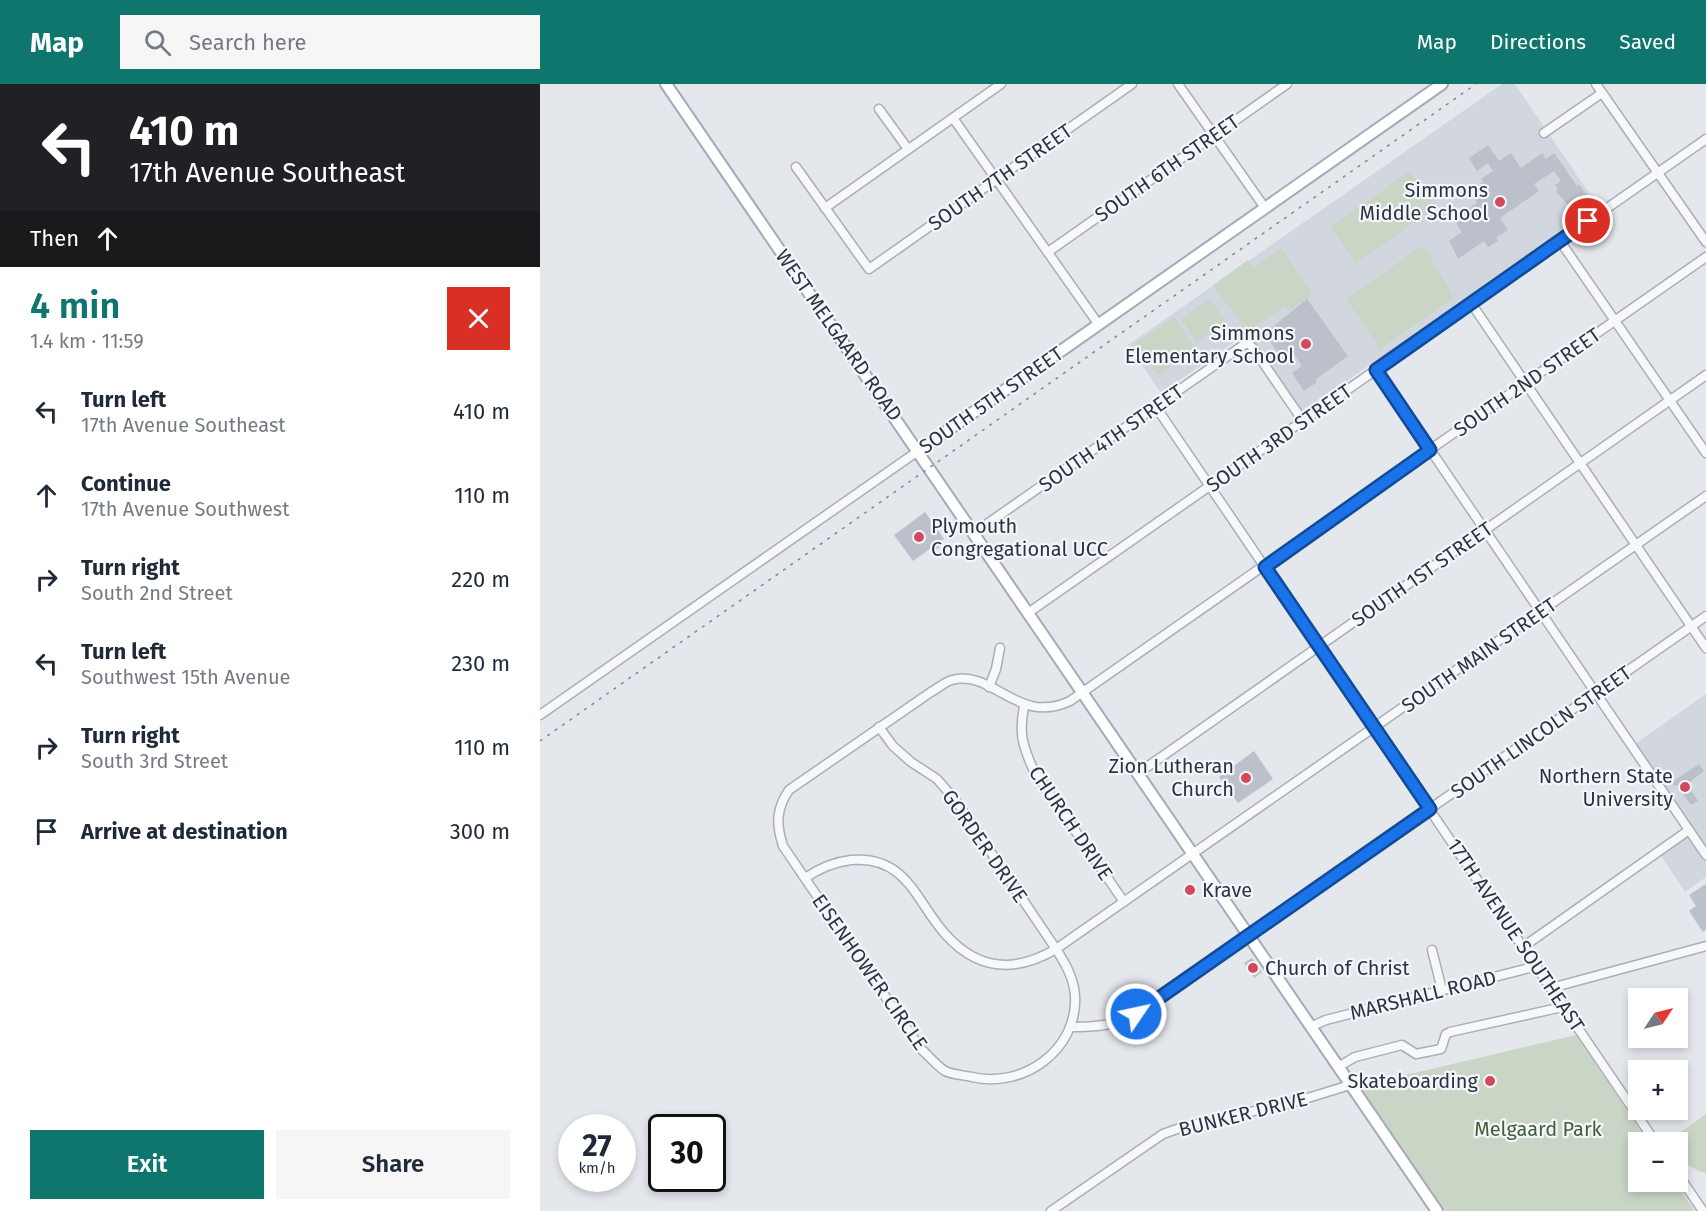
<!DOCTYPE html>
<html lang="en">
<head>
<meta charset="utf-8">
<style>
	:root { --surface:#fff; --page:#f6f6f7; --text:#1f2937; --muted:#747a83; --accent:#0f766e }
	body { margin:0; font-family:"Fira Sans",sans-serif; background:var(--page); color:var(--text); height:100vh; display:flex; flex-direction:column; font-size:22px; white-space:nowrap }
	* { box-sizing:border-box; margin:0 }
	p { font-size:20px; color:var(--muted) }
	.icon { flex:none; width:33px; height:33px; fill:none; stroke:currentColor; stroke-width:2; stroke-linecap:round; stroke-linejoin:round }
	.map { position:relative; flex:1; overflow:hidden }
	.panel { display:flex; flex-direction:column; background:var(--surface); width:540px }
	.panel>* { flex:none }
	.banner { background:#202124; color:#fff; overflow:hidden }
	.needle { width:39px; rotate:55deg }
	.fabs { position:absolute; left:1088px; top:904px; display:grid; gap:12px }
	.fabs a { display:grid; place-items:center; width:60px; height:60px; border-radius:0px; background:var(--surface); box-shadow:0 3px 9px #0003; font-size:30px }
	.speed { position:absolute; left:18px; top:1030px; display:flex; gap:12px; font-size:30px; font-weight:700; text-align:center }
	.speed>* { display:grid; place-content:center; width:78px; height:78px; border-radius:50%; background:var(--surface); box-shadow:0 3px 9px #0003; line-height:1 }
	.speed small { font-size:15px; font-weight:400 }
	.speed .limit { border:3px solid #111; border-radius:9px; background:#fff; color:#111 }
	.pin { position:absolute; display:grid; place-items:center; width:51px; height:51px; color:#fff; margin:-26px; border:3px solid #fff; border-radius:50%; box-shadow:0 2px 6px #0007 }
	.me { position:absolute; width:66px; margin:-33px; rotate:56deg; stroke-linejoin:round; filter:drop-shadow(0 0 4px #0008) }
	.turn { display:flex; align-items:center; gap:21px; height:126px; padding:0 30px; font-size:27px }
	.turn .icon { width:78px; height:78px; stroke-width:2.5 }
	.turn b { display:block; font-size:42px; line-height:51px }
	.then { display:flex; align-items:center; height:57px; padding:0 30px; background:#0003; gap:12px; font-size:22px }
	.round { display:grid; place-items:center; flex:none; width:63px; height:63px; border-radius:0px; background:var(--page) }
	.head { display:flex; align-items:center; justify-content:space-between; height:102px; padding:0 30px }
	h1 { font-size:36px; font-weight:600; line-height:45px; color:var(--accent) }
	.button { display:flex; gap:12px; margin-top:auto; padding:12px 30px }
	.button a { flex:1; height:69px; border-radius:0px; background:var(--accent); color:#fff; font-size:24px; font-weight:600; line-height:69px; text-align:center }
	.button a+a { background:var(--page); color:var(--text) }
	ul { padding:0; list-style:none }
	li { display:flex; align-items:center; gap:18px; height:84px; padding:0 30px }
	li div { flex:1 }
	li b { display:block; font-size:22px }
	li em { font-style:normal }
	header { display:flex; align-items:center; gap:36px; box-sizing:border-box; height:84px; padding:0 30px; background:var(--accent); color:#fff }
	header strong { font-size:28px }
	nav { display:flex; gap:33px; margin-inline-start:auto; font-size:21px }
	.search { width:420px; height:54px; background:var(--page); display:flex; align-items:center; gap:15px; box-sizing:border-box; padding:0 21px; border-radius:0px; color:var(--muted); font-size:22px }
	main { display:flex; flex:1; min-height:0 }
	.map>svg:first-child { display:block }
	.built { fill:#d2d6de }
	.green { fill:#c9d6c5 }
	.building { fill:#bbc0ca }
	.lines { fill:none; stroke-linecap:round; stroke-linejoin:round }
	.minor-casing { stroke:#a9aeb7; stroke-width:11 }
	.major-casing { stroke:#a3abb8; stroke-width:14 }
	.minor { stroke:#f7f8fa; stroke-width:8 }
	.major { stroke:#fff; stroke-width:10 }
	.rail { stroke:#7d8696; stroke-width:1.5; stroke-dasharray:3 6; stroke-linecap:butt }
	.route-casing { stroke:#114b97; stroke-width:15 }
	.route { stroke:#1a73e8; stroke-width:10 }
	.poi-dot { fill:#d1495b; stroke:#f4f6f9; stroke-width:2 }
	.labels { text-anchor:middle; stroke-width:4.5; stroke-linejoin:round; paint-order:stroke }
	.street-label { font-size:20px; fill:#2b3445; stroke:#f4f6f9 }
	.poi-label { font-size:20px; fill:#2b3445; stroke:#f4f6f9; text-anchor:end }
	.park-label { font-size:20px; fill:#3f6138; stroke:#f4f6f9 }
</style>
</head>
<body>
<header>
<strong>Map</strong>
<div class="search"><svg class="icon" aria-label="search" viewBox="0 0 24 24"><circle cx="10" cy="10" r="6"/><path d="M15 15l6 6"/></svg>Search here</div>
<nav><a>Map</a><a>Directions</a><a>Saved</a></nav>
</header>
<main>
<section class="panel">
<div class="banner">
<div class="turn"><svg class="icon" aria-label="left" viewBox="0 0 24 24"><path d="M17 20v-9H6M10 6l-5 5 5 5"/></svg><div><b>410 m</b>17th Avenue Southeast</div></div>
<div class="then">Then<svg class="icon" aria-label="ahead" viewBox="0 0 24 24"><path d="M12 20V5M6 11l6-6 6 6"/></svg></div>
</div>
<div class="head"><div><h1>4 min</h1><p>1.4 km · 11:59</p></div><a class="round" style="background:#d93025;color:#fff"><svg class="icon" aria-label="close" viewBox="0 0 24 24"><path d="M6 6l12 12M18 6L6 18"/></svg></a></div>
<ul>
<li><svg class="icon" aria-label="left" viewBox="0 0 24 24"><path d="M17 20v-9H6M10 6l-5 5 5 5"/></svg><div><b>Turn left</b><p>17th Avenue Southeast</p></div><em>410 m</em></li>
<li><svg class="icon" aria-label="ahead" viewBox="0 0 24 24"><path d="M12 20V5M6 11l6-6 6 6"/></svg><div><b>Continue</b><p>17th Avenue Southwest</p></div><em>110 m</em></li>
<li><svg class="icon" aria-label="right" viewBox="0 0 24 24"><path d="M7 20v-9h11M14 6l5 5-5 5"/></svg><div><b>Turn right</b><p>South 2nd Street</p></div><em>220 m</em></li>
<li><svg class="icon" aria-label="left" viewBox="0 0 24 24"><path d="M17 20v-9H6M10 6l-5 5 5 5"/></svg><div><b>Turn left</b><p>Southwest 15th Avenue</p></div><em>230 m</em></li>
<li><svg class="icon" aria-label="right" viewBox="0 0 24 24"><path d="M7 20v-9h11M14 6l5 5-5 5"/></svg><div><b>Turn right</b><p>South 3rd Street</p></div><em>110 m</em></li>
<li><svg class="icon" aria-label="arrive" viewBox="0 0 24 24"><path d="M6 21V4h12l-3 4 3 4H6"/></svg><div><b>Arrive at destination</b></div><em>300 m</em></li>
</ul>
<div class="button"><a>Exit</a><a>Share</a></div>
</section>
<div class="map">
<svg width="1166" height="1127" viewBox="0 0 1166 1127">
	<rect width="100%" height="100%" fill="#e4e7ec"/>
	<g class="built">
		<path d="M962 0H975L1058 122 762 328 707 249 621 309 588 261Z"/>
		<path d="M1166 610V793L1145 808 1120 770 1154 747 1095 660Z"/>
	</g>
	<g class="green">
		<path d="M870 87 896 123 816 179 791 143Z"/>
		<path d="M741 164 773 210 749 227 745 222 707 248 673 201 708 176 714 184Z"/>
		<path d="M879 164 886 165 914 214 840 265 806 215Z"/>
		<path d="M670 215 686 238 657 258 641 235Z"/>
		<path d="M634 233 656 265 618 291 596 259Z"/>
		<path d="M1036 951 1109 1059H1098V1098H1135L1155 1127H905L819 1002Z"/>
		<path d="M1166 1030V1089C1154 1086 1145 1080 1137 1071V1059L1127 1058Z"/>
	</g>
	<g class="building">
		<path d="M948 61 959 77 971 69 981 84 1002 69 1006 75 1014 69 1037 102 1039 100 1049 115 1032 126 1016 107 1018 105 1015 101 1021 97 1014 87 994 100 999 107 960 134 968 146 956 154 958 157 948 163 944 157 918 175 909 157 922 148 916 139 926 132 924 128 937 119 930 110 939 104 937 102 943 98 941 95 953 87 948 79 937 87 929 74Z"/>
		<path d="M767 215 808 272 775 296 777 298 764 307 752 289 762 282 751 266 740 273 725 249Z"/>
		<path d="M385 428 404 455 398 459 401 462 393 468 391 464 373 477 354 451Z"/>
		<path d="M714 667 733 695 698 719 679 693Z"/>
		<path d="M1159 680 1164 687 1147 700 1158 717 1151 721 1137 701 1134 702 1132 698Z"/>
		<path d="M1166 800V845L1163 848 1149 827 1156 822 1149 811Z"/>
		<path d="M712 874 722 888 714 894 704 879Z"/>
	</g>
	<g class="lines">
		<g class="minor-casing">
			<g id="minor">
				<path d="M638 0 725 124"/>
				<path d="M1056 0 1166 158"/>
				<path d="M339 25 368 65"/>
				<path d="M413 34 559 241"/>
				<path d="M1004 49 1062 9"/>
				<path d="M256 83 329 185 592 0"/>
				<path d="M285 124 461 0"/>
				<path d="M1020 157 1166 369"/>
				<path d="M508 168 747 0"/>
				<path d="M1166 173 530 617C478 642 453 585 412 596 405 598 398 604 391 608L249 706C236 725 236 740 243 762L381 965C389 972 397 982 405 987 413 991 424 991 432 993 483 1005 538 966 535 912 534 894 525 879 516 865L1166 412"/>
				<path d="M931 219 1166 564"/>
				<path d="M836 286 1166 771"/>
				<path d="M616 323 1116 1059"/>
				<path d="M434 449 705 260 708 259 713 264 763 337"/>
				<path d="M488 529 1166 55"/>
				<path d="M449 603 456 585 460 564"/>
				<path d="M484 622C479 649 482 660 493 685L584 818"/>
				<path d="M0 631 378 367"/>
				<path d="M597 690 1166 291"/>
				<path d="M265 794C280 784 293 778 311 776 367 771 376 818 406 851 439 887 475 889 516 865L417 718 397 695 371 678 353 662 339 643"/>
				<path d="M983 863 1149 746"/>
				<path d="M892 866 902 906"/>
				<path d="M1011 904 1166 862"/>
				<path d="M530 943C555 943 574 942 596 930L1166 532"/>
				<path d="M770 943 786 936 997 882"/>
				<path d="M798 983 815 973 862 961 876 970 901 965 906 950 910 948 1018 924 1023 921"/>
				<path d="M1137 1089 1163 1127"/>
				<path d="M511 1127 623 1050 640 1044 758 1017 810 1001"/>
			</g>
		</g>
		<g class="major-casing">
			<g id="major">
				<path d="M126 0 897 1127"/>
				<path d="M378 367 902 0"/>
			</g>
		</g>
		<use href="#minor" class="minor"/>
		<use href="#major" class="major"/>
		<path class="rail" d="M0 657 936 0"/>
	</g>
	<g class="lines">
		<g class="route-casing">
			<path id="route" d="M596 930 890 725 725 483 890 366 836 286 1048 137"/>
		</g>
		<use href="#route" class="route"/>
	</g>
	<g class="poi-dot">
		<circle cx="960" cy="118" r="6"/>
		<circle cx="766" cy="260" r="6"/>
		<circle cx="379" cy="453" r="6"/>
		<circle cx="706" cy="694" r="6"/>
		<circle cx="1145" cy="703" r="6"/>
		<circle cx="650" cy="806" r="6"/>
		<circle cx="713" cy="884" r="6"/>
		<circle cx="950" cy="997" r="6"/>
	</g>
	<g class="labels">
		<g class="street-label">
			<text transform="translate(627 84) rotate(-35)" y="7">SOUTH 6TH STREET</text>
			<text transform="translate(460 93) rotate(-35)" y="7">SOUTH 7TH STREET</text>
			<text transform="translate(299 251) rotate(55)" y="7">WEST MELGAARD ROAD</text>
			<text transform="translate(987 298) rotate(-35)" y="7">SOUTH 2ND STREET</text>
			<text transform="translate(451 316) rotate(-35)" y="7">SOUTH 5TH STREET</text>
			<text transform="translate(571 354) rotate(-35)" y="7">SOUTH 4TH STREET</text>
			<text transform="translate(739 354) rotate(-35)" y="7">SOUTH 3RD STREET</text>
			<text transform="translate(882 490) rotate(-35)" y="7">SOUTH 1ST STREET</text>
			<text transform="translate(939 571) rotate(-35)" y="7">SOUTH MAIN STREET</text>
			<text transform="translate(1001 648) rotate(-35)" y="7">SOUTH LINCOLN STREET</text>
			<text transform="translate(531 739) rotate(56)" y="7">CHURCH DRIVE</text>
			<text transform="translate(445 762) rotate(55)" y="7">GORDER DRIVE</text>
			<text transform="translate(976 851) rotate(56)" y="7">17TH AVENUE SOUTHEAST</text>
			<text transform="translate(330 888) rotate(55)" y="7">EISENHOWER CIRCLE</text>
			<text transform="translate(883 911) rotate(-14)" y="7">MARSHALL ROAD</text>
			<text transform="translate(703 1030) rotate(-14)" y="7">BUNKER DRIVE</text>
		</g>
		<g class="poi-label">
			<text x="948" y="113">Simmons<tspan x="948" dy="23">Middle School</tspan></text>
			<text x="754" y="256">Simmons<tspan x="754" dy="23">Elementary School</tspan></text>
			<text x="391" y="449" text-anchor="start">Plymouth<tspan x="391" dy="23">Congregational UCC</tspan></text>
			<text x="694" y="689">Zion Lutheran<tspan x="694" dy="23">Church</tspan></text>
			<text x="1133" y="699">Northern State<tspan x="1133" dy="23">University</tspan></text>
			<text x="662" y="813" text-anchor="start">Krave</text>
			<text x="725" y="891" text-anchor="start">Church of Christ</text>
			<text x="938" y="1004">Skateboarding</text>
		</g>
		<g class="park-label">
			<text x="998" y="1052">Melgaard Park</text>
		</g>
	</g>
</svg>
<div class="fabs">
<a><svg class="needle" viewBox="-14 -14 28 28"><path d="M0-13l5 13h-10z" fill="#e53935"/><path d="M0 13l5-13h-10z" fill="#747a83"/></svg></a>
<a>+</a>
<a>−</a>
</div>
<div class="speed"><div>27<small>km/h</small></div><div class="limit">30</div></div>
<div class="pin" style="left:1048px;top:137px;background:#d93025"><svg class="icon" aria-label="arrive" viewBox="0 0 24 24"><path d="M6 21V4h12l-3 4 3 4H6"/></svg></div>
<svg class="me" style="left:596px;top:930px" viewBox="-20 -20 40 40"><circle r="17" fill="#1a73e8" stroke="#fff" stroke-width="3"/><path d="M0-11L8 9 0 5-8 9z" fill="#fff"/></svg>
</div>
</main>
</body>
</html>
